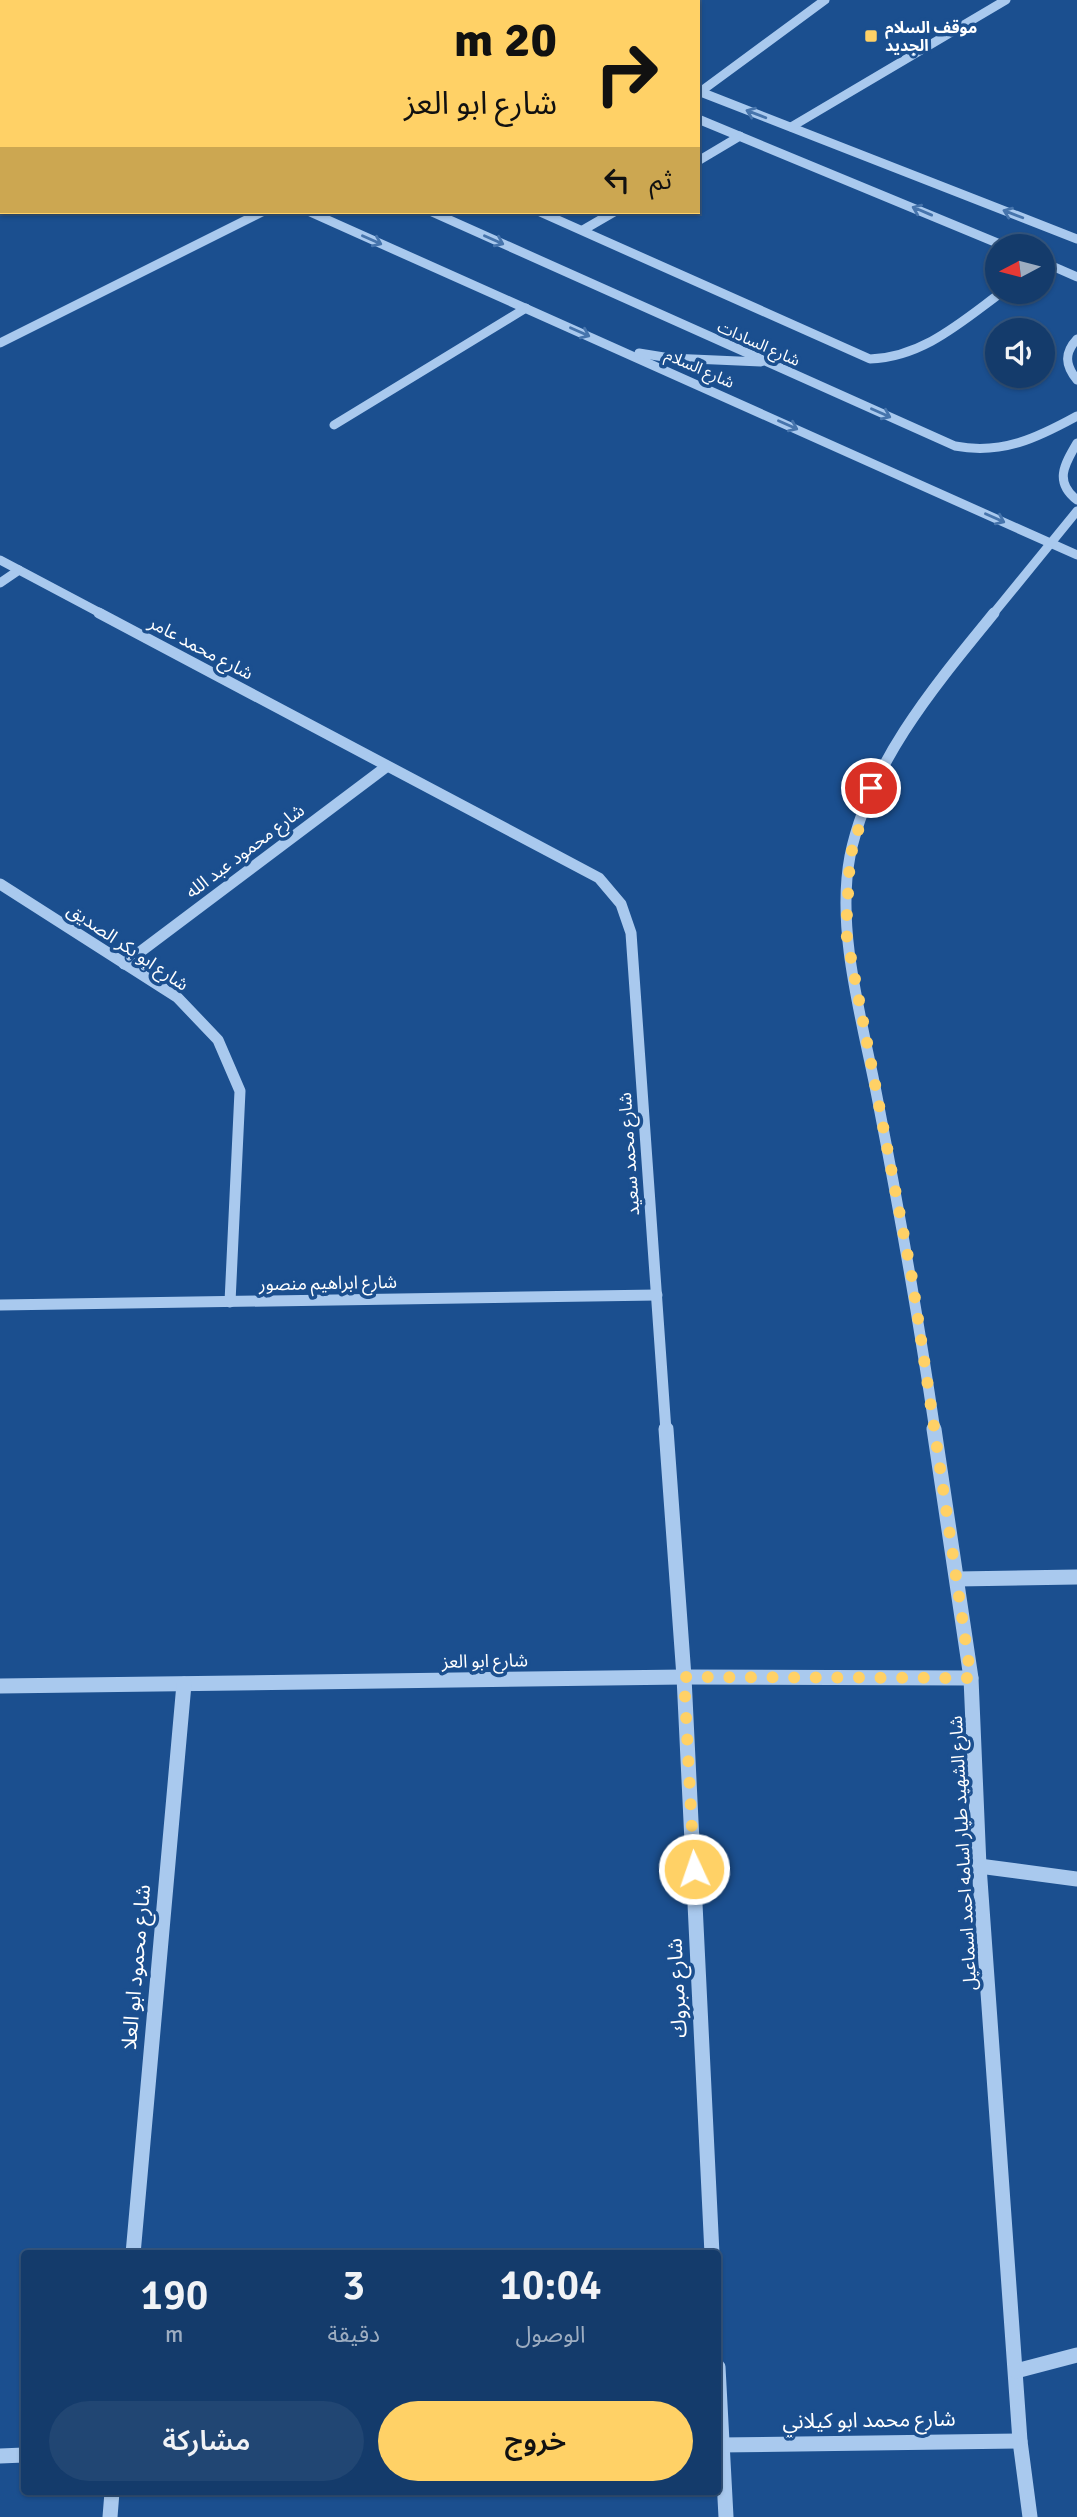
<!DOCTYPE html>
<html lang="ar">
<head>
<meta charset="utf-8">
<style>
	:root { --surface:#143b6b; --page:#214673; --text:#f1f3f6; --muted:#9dadc1; --line:#33557e; --accent:#ffd166 }
	body { margin:0; font-family:Signika,"Noto Sans Arabic",sans-serif; background:var(--page); color:var(--text); direction:rtl; height:100vh; display:flex; flex-direction:column; font-size:26px; white-space:nowrap }
	* { box-sizing:border-box; margin:0 }
	p { font-size:23px; color:var(--muted) }
	.icon { flex:none; width:38px; height:38px; fill:none; stroke:currentColor; stroke-width:2; stroke-linecap:round; stroke-linejoin:round }
	.map { position:relative; flex:1; overflow:hidden; direction:ltr }
	.sheet { position:absolute; left:21px; top:2250px; width:700px; height:245px; display:flex; flex-direction:column; background:var(--surface); border-radius:7px; box-shadow:0 2px 5px #0004,0 0 0 2px var(--line); direction:rtl }
	.sheet>* { flex:none }
	.guide { position:absolute; left:0px; top:0px; width:700px; height:214px; box-shadow:0 2px 5px #0004,0 0 0 2px var(--line); direction:rtl; background:#ffd166; color:#111; overflow:hidden }
	.needle { width:46px; rotate:263deg }
	.buttons { position:absolute; left:985px; top:234px; display:grid; gap:14px }
	.buttons a { display:grid; place-items:center; width:70px; height:70px; border-radius:50%; background:var(--surface); box-shadow:0 2px 5px #0004,0 0 0 2px var(--line); font-size:35px }
	.pin { position:absolute; display:grid; place-items:center; width:60px; height:60px; color:#fff; margin:-30px; border:4px solid #fff; border-radius:50%; box-shadow:0 2px 7px #0007 }
	.me { position:absolute; width:77px; margin:-38px; rotate:357deg; stroke-linejoin:round; filter:drop-shadow(0 0 5px #0008) }
	.turn { display:flex; align-items:center; gap:24px; height:147px; padding:0 28px; font-size:32px }
	.turn .icon { width:91px; height:91px; stroke-width:2.5 }
	.turn b { display:block; font-size:49px; line-height:60px }
	.then { display:flex; align-items:center; height:66px; padding:0 28px; background:#0003; gap:14px; font-size:26px }
	.eta { display:flex; justify-content:space-evenly; align-items:center; height:119px; text-align:center }
	.eta b { font-size:42px; font-weight:600; line-height:49px }
	.cta { display:flex; gap:14px; margin-top:auto; padding:14px 28px }
	.cta a { flex:1; height:80px; border-radius:42px; background:var(--accent); color:#111; font-size:28px; font-weight:600; line-height:80px; text-align:center }
	.cta a+a { background:var(--page); color:var(--text) }
	.map>svg:first-child { display:block }
	.lines { fill:none; stroke-linecap:round; stroke-linejoin:round }
	.minor-far2 { stroke:#a9c9ee; stroke-width:9 }
	.minor-far1 { stroke:#a9c9ee; stroke-width:11 }
	.minor { stroke:#a9c9ee; stroke-width:15 }
	.oneway { stroke:#4674ac }
	.route { stroke:#ffd166; stroke-width:12; stroke-dasharray:0 21.6 }
	.poi-dot { fill:#ffd166; stroke:#1b4f8f; stroke-width:2.5 }
	.labels { text-anchor:middle; stroke-width:7; stroke-linejoin:round; paint-order:stroke }
	.far-poi-label { font-size:16px; font-weight:bold; fill:#fff; stroke:#1b4f8f; text-anchor:start }
	.far-street-label { font-size:16px; fill:#fff; stroke:#1b4f8f }
	.street-label { font-size:18px; fill:#fff; stroke:#1b4f8f }
	.near-street-label { font-size:21px; fill:#fff; stroke:#1b4f8f }
</style>
</head>
<body>
<div class="map">
<svg width="1077" height="2517" viewBox="0 0 1077 2517">
	<rect width="100%" height="100%" fill="#1b4f8f"/>
	<g class="lines">
		<g class="minor-far2">
			<path d="M75 0 79 2"/>
			<path d="M388 0 393 2"/>
			<path d="M465 0 469 2"/>
			<path d="M196 2 199 0"/>
			<path d="M269 2 272 0"/>
			<path d="M305 2 308 0"/>
			<path d="M360 2 363 0"/>
			<path d="M698 91 1077 239"/>
			<path d="M700 92 825 0"/>
			<path d="M698 119 1007 247"/>
			<path d="M791 127 1006 0"/>
			<path d="M698 161 740 136"/>
			<path d="M310 212 1077 555"/>
			<path d="M432 212 955 446C1002 455 1037 438 1077 416"/>
			<path d="M540 212 870 359C923 357 961 322 1002 292"/>
			<path d="M583 230 614 212"/>
			<path d="M1043 262 1077 277"/>
			<path d="M1077 339C1064 353 1065 365 1077 380"/>
			<path d="M0 343 262 212"/>
			<path d="M639 353 670 358 761 362"/>
			<path d="M334 425 526 308"/>
			<path d="M1077 443C1064 465 1054 482 1077 500"/>
			<path d="M0 560 102 614"/>
			<path d="M0 583 19 570"/>
			<path d="M993 614 1077 511"/>
		</g>
		<g class="minor-far1">
			<path d="M99 613 599 878 621 904 631 933 666 1431"/>
			<path d="M0 884 177 997 218 1040 240 1091 230 1302"/>
			<path d="M124 964 386 767"/>
			<path d="M0 1305 657 1295"/>
			<path d="M935 1431C919 1322 900 1215 879 1107 865 1029 835 935 850 856 869 763 936 684 994 613"/>
		</g>
		<g class="minor">
			<path d="M666 1429 684 1677 712 2254"/>
			<path d="M934 1429 971 1678 979 1866 1020 2441 1030 2517"/>
			<path d="M957 1579 1077 1577"/>
			<path d="M0 1686 684 1677 971 1678"/>
			<path d="M979 1866 1077 1879"/>
			<path d="M133 2254 184 1684"/>
			<path d="M718 2367 726 2517"/>
			<path d="M1016 2371 1077 2355"/>
			<path d="M718 2445 1020 2441"/>
			<path d="M0 2456 24 2455"/>
			<path d="M110 2517 112 2492"/>
		</g>
	</g>
	<defs><path id="oneway-shaft" d="M-6 0H5M1.5-3L5.5 0L1.5 3" fill="none" stroke-width="1.6" stroke-linecap="round" stroke-linejoin="round" transform="scale(1.75)"/></defs>
	<g class="oneway">
		<use href="#oneway-shaft" transform="translate(756 114) rotate(-159)"/>
		<use href="#oneway-shaft" transform="translate(922 211) rotate(-157)"/>
		<use href="#oneway-shaft" transform="translate(1013 214) rotate(-159)"/>
		<use href="#oneway-shaft" transform="translate(372 240) rotate(24)"/>
		<use href="#oneway-shaft" transform="translate(494 240) rotate(24)"/>
		<use href="#oneway-shaft" transform="translate(580 332) rotate(24)"/>
		<use href="#oneway-shaft" transform="translate(881 413) rotate(24)"/>
		<use href="#oneway-shaft" transform="translate(788 425) rotate(24)"/>
		<use href="#oneway-shaft" transform="translate(995 518) rotate(24)"/>
	</g>
	<g class="lines">
		<path class="route" d="M694 1869 684 1677 971 1678 912 1278 846 932 850 857 871 788"/>
	</g>
	<rect class="poi-dot" x="864" y="29" width="14" height="14" rx="3.5"/>
	<g class="labels">
		<g class="far-poi-label">
			<text x="885" y="33">موقف السلام<tspan x="885" dy="18">الجديد</tspan></text>
		</g>
		<g class="far-street-label">
			<text transform="translate(759 343) rotate(24)" y="6">شارع السادات</text>
			<text transform="translate(700 368) rotate(24)" y="6">شارع السلام</text>
		</g>
		<g class="street-label">
			<text transform="translate(201 648) rotate(28)" y="6">شارع محمد عامر</text>
			<text transform="translate(245 851) rotate(-37)" y="6">شارع محمود عبد الله</text>
			<text transform="translate(128 947) rotate(34)" y="6">شارع ابو بكر الصديق</text>
			<text transform="translate(629 1154) rotate(-94)" y="6">شارع محمد سعيد</text>
			<text transform="translate(328 1283) rotate(-1)" y="6">شارع ابراهيم منصور</text>
			<text transform="translate(485 1661) rotate(-1)" y="6">شارع ابو العز</text>
			<text transform="translate(963 1853) rotate(-93)" y="6">شارع الشهيد طيار اسامه احمد اسماعيل</text>
		</g>
		<g class="near-street-label">
			<text transform="translate(136 1967) rotate(-85)" y="7">شارع محمود ابو العلا</text>
			<text transform="translate(677 1988) rotate(-93)" y="7">شارع مبروك</text>
			<text transform="translate(869 2420) rotate(-1)" y="7">شارع محمد ابو كيلاني</text>
		</g>
	</g>
</svg>
<div class="buttons">
<a><svg class="needle" viewBox="-14 -14 28 28"><path d="M0-13l5 13h-10z" fill="#e53935"/><path d="M0 13l5-13h-10z" fill="#9dadc1"/></svg></a>
<a><svg class="icon" aria-label="sound" viewBox="0 0 24 24"><path d="M4 9h4l5-4v14l-5-4H4zM17 9q2 3 0 6"/></svg></a>
</div>
<div class="pin" style="left:871px;top:788px;background:#d93025"><svg class="icon" aria-label="arrive" viewBox="0 0 24 24"><path d="M6 21V4h12l-3 4 3 4H6"/></svg></div>
<svg class="me" style="left:694px;top:1869px" viewBox="-20 -20 40 40"><circle r="17" fill="#ffd166" stroke="#fff" stroke-width="3"/><path d="M0-11L8 9 0 5-8 9z" fill="#fff"/></svg>
<div class="guide">
<div class="turn"><svg class="icon" aria-label="right" viewBox="0 0 24 24"><path d="M7 20v-9h11M14 6l5 5-5 5"/></svg><div><b>20 m</b>شارع ابو العز</div></div>
<div class="then">ثم<svg class="icon" aria-label="left" viewBox="0 0 24 24"><path d="M17 20v-9H6M10 6l-5 5 5 5"/></svg></div>
</div>
<section class="sheet">
<div class="eta">
<div><b>10:04</b><p>الوصول</p></div>
<div><b>3</b><p>دقيقة</p></div>
<div><b>190</b><p>m</p></div>
</div>
<div class="cta"><a>خروج</a><a>مشاركة</a></div>
</section>
</div>
</body>
</html>
